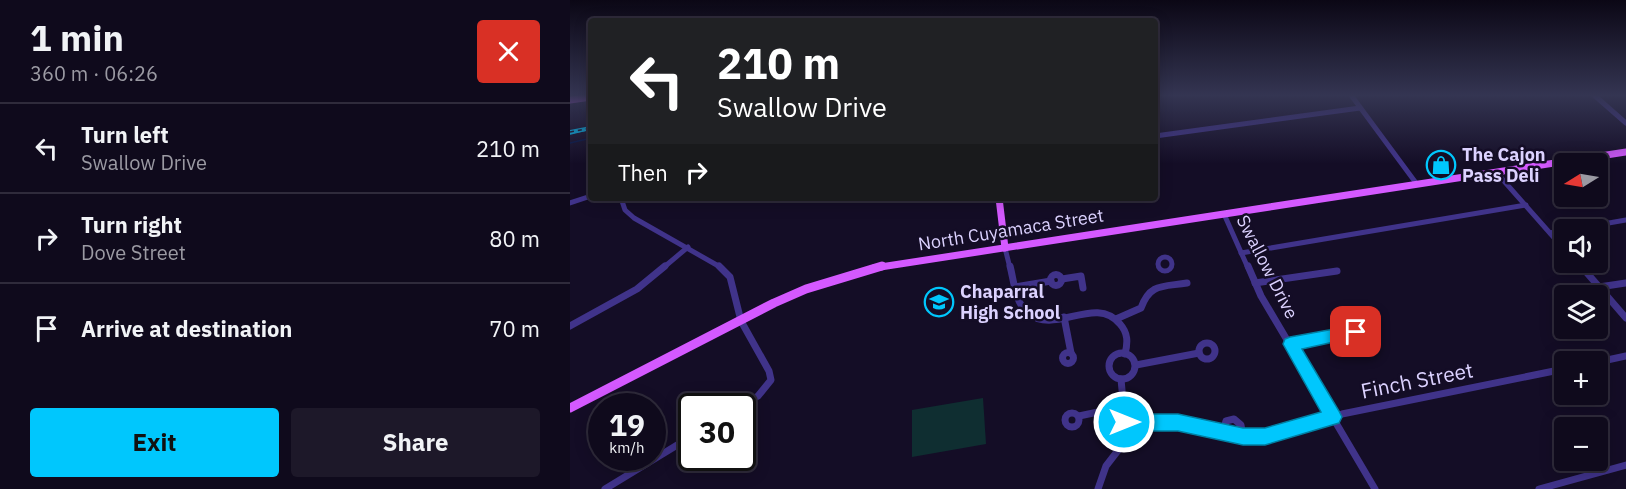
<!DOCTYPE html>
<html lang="en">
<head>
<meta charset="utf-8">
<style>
	:root { --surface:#0f0a1c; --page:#1d1829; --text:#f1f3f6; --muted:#9b9aa3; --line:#2f2b3b; --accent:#00c7fd }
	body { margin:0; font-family:"IBM Plex Sans",sans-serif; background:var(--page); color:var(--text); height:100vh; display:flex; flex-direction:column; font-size:22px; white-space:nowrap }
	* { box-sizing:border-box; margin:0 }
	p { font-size:20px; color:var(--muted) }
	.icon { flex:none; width:33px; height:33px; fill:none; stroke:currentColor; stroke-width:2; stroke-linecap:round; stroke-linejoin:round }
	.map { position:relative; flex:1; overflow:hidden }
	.panel { display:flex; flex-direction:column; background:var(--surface); width:570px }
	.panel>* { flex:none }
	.guide { position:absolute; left:18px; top:18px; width:570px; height:183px; border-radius:6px; box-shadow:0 3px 15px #0003,0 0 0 2px var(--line); background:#202124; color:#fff; overflow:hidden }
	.needle { width:39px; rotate:259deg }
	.fabs { position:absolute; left:984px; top:153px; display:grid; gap:12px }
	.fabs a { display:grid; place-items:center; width:54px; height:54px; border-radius:6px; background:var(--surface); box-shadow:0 3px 15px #0003,0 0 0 2px var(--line); font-size:30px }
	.speed { position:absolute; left:18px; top:393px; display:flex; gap:12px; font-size:30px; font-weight:700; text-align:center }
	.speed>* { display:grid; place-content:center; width:78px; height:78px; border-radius:50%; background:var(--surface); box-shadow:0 3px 15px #0003,0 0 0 2px var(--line); line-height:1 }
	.speed small { font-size:15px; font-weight:400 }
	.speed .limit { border:3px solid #111; border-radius:9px; background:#fff; color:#111 }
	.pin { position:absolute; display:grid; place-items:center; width:51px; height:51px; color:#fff; margin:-26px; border-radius:12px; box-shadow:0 3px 9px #0006 }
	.me { position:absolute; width:66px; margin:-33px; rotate:90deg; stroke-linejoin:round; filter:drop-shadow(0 0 4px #0008) }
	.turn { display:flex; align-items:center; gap:21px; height:126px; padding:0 30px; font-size:27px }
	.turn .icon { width:78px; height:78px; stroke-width:2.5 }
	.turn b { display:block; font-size:42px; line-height:51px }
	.then { display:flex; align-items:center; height:57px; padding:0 30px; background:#0003; gap:12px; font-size:22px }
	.round { display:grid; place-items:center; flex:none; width:63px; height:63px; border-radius:6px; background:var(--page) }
	.head { display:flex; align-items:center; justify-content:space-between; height:102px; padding:0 30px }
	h1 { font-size:36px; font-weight:700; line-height:45px }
	.button { display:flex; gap:12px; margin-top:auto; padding:12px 30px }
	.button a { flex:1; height:69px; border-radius:6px; background:var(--accent); color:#111; font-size:24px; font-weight:700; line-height:69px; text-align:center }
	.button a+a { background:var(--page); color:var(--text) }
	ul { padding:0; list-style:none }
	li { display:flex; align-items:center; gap:18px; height:90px; padding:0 30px; border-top:2px solid var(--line) }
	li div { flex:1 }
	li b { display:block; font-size:22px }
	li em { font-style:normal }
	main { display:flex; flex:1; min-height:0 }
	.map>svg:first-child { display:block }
	.green { fill:#0f2e31 }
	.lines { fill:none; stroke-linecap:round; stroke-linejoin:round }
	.stream { stroke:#051647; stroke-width:1.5 }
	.minor-far1 { stroke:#40338a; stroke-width:5 }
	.minor { stroke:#40338a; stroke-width:7 }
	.major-far1 { stroke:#d459ff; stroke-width:7 }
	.major { stroke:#d459ff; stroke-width:9 }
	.tram { stroke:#00c7fd; stroke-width:1.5 }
	.rail-casing { stroke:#00c7fd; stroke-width:4 }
	.rail { stroke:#140d26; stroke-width:1.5; stroke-dasharray:4; stroke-linecap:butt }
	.route { fill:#00c7fd; stroke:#0081a4; stroke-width:1.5 }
	.labels { text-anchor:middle; stroke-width:5; stroke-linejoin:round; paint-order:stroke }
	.poi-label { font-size:18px; font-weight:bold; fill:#dcd2ff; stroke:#140d26; text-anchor:start }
	.street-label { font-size:18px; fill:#dcd2ff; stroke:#140d26 }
	.near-street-label { font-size:21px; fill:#dcd2ff; stroke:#140d26 }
</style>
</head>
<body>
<main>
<section class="panel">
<div class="head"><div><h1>1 min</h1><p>360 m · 06:26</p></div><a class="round" style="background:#d93025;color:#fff"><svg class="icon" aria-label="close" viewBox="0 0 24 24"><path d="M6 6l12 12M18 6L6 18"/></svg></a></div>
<ul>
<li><svg class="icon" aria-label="left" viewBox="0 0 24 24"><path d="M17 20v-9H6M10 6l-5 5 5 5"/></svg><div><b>Turn left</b><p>Swallow Drive</p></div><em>210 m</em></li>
<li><svg class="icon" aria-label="right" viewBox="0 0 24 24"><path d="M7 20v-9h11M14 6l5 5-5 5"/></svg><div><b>Turn right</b><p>Dove Street</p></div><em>80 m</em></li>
<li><svg class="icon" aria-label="arrive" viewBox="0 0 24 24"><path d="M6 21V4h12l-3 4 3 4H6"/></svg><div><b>Arrive at destination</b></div><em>70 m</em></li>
</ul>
<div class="button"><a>Exit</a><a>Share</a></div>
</section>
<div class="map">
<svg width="1056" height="489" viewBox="0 0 1056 489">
	<rect width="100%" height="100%" fill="#140d26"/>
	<path class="green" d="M413 398 416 444 342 457V410Z"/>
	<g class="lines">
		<path class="stream" d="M0 143 21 138"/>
		<g class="minor-far1">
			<path d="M781 95 846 183"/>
			<path d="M1024 95 1056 123"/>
			<path d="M585 136 790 108"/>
			<path d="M926 172 994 249"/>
			<path d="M51 198 55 210 64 218 152 268"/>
			<path d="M0 203 21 196"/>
			<path d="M654 214 678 268"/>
			<path d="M999 230 1056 220"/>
			<path d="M980 233 994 230"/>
			<path d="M435 248 440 268"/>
			<path d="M671 253 956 205"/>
			<circle cx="595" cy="264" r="7"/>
			<path d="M1007 262 1012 268"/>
			<path d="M93 268 118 247"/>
		</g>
		<g class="minor">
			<path d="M149 266 160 277 171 321 199 371 201 380 188 396 170 406"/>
			<path d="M440 266C444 281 445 303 458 313 485 336 525 294 550 324 558 333 558 342 555 354"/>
			<path d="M678 266 691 296 805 489"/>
			<path d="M1011 266 1056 318"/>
			<circle cx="486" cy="280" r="5.5"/>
			<path d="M492 279 511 276 513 288"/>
			<path d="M685 283 767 271"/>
			<path d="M445 287 481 281"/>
			<path d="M1029 287 1056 283"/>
			<path d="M494 317 501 353"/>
			<path d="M546 319 571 308C580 283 593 287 617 283"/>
			<path d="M0 326 67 289 95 266"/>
			<circle cx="637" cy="351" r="8"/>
			<path d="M720 344 786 332 805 331"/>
			<circle cx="498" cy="358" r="5.5"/>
			<circle cx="552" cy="366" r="13"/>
			<path d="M1028 362 1056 356"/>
			<path d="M566 365 629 353"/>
			<circle cx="502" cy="420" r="7"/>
			<path d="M509 416 552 407"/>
			<path d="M554 422H608L673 437 695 436 772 414 994 369"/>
			<path d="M653 432 656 421 664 419 671 425 673 437"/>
			<path d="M35 489 122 436"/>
			<path d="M528 489 536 466 553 444 556 434 551 379"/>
			<path d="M969 489 1056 465"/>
		</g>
		<g class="major-far1">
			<path d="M0 100 21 97"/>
			<path d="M429 198 435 248"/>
			<path d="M304 268 1056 152"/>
		</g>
		<path class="major" d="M0 408 204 303 236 289 312 266"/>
		<path class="tram" d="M0 134 21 129"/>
		<g class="rail-casing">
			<path id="rail" d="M0 132 21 128"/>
		</g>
		<use href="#rail" class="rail"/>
	</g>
	<linearGradient id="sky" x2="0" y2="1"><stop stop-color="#0b0715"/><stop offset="0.58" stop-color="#343552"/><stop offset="1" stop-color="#343552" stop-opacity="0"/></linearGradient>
	<rect width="1056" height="164" fill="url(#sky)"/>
	<path class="route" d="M786 325 791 327 794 332 791 336 732 349 769 411 772 417 769 423 695 445H673L608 431H554L548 428 545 422 548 416 554 414H608L673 428H695L751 412 713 344 715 339 720 337Z"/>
	<defs>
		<g id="shop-ring" transform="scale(1.5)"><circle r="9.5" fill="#140d26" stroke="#00c7fd" stroke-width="1.5"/><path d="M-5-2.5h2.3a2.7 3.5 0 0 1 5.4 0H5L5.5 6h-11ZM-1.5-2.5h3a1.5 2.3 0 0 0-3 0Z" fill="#00c7fd"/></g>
		<g id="school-ring" transform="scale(1.5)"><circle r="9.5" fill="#140d26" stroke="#00c7fd" stroke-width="1.5"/><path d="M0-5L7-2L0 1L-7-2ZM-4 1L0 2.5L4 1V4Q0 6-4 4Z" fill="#00c7fd"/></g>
	</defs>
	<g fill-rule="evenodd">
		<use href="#shop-ring" x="871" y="165"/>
		<use href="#school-ring" x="369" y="302"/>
	</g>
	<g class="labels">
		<g class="poi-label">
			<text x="892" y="161">The Cajon<tspan x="892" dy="21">Pass Deli</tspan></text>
			<text x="390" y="298">Chaparral<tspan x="390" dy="21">High School</tspan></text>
		</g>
		<g class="street-label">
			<text transform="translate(441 230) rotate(-9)" y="6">North Cuyamaca Street</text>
			<text transform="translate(697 267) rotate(63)" y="6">Swallow Drive</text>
		</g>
		<g class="near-street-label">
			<text transform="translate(847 381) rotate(-11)" y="7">Finch Street</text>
		</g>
	</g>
</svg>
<div class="fabs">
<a><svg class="needle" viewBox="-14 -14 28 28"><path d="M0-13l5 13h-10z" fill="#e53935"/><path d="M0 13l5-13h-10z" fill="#9b9aa3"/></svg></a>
<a><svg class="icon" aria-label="sound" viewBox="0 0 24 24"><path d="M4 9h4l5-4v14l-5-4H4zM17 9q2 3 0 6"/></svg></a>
<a><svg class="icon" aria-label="layers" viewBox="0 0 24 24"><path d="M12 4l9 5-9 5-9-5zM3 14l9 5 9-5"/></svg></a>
<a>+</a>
<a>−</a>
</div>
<div class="speed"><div>19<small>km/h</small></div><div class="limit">30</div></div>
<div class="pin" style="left:786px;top:332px;background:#d93025"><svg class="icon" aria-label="arrive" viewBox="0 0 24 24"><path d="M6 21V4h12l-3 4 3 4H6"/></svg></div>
<svg class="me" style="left:554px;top:422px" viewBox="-20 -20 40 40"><circle r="17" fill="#00c7fd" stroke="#fff" stroke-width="3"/><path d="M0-11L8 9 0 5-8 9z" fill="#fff"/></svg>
<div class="guide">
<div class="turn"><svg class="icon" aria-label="left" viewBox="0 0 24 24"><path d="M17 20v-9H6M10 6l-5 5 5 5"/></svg><div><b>210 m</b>Swallow Drive</div></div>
<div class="then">Then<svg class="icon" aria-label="right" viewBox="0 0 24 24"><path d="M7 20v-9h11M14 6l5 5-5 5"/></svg></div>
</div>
</div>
</main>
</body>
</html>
